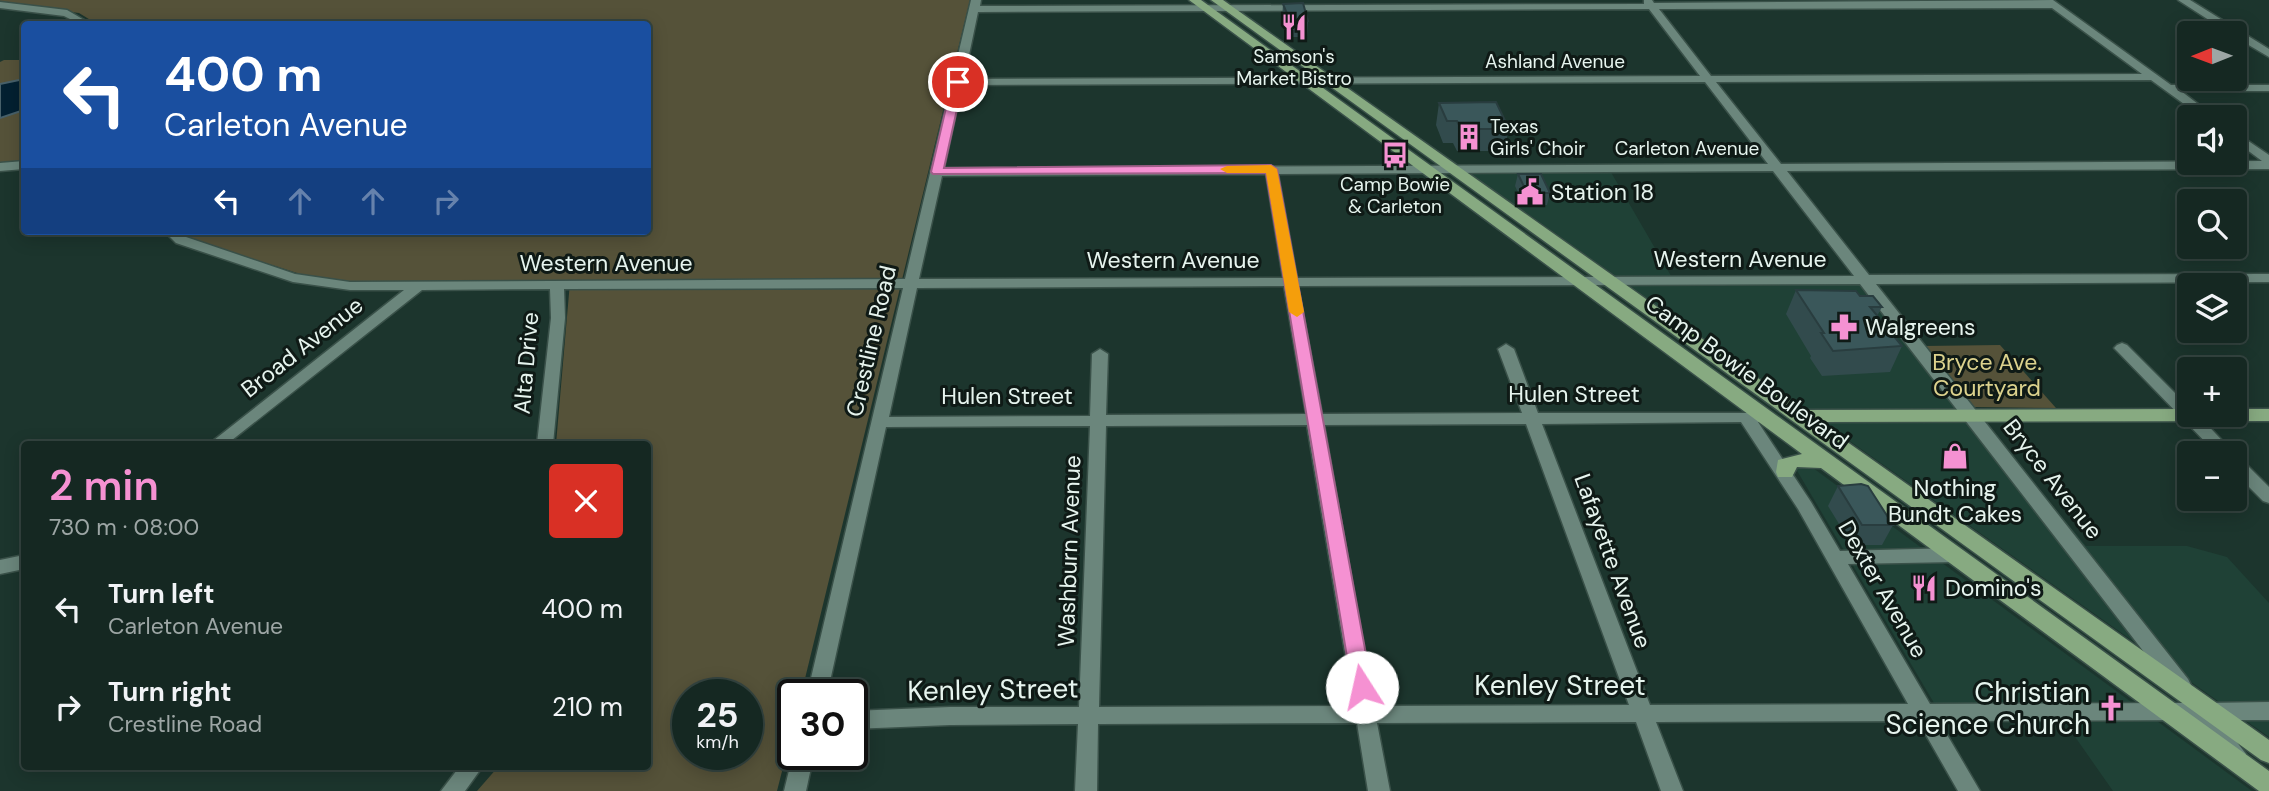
<!DOCTYPE html>
<html lang="en">
<head>
<meta charset="utf-8">
<style>
	:root { --surface:#152822; --page:#1e302a; --text:#f1f3f6; --muted:#9da6a5; --line:#344440; --accent:#f591d2 }
	body { margin:0; font-family:"DM Sans",sans-serif; background:var(--page); color:var(--text); height:100vh; display:flex; flex-direction:column; font-size:26px; white-space:nowrap }
	* { box-sizing:border-box; margin:0 }
	p { font-size:23px; color:var(--muted) }
	.icon { flex:none; width:38px; height:38px; fill:none; stroke:currentColor; stroke-width:2; stroke-linecap:round; stroke-linejoin:round }
	.map { position:relative; flex:1; overflow:hidden }
	.side { position:absolute; left:21px; top:441px; width:630px; height:329px; display:flex; flex-direction:column; background:var(--surface); border-radius:7px; box-shadow:0 4px 18px #0003,0 0 0 2px var(--line) }
	.side>* { flex:none }
	.top-card { position:absolute; left:21px; top:21px; width:630px; height:214px; border-radius:7px; box-shadow:0 4px 18px #0003,0 0 0 2px var(--line); background:#1a4fa0; color:#fff; overflow:hidden }
	.needle { width:46px; rotate:269deg }
	.tools { position:absolute; left:2177px; top:21px; display:grid; gap:14px }
	.tools a { display:grid; place-items:center; width:70px; height:70px; border-radius:7px; background:var(--surface); box-shadow:0 4px 18px #0003,0 0 0 2px var(--line); font-size:35px }
	.speed { position:absolute; left:672px; top:679px; display:flex; gap:14px; font-size:35px; font-weight:700; text-align:center }
	.speed>* { display:grid; place-content:center; width:91px; height:91px; border-radius:50%; background:var(--surface); box-shadow:0 4px 18px #0003,0 0 0 2px var(--line); line-height:1 }
	.speed small { font-size:18px; font-weight:400 }
	.speed .limit { border:4px solid #111; border-radius:10px; background:#fff; color:#111 }
	.pin { position:absolute; display:grid; place-items:center; width:60px; height:60px; color:#fff; margin:-30px; border:4px solid #fff; border-radius:50%; box-shadow:0 2px 7px #0007 }
	.me { position:absolute; width:77px; margin:-38px; rotate:350deg; stroke-linejoin:round; filter:drop-shadow(0 0 5px #0008) }
	.turn { display:flex; align-items:center; gap:24px; height:147px; padding:0 28px; font-size:32px }
	.turn .icon { width:91px; height:91px; stroke-width:2.5 }
	.turn b { display:block; font-size:49px; line-height:60px }
	.lanes { display:flex; align-items:center; height:66px; padding:0 28px; background:#0003; justify-content:center; gap:35px; direction:ltr }
	.lanes .off { opacity:.35 }
	.round { display:grid; place-items:center; flex:none; width:74px; height:74px; border-radius:7px; background:var(--page) }
	.head { display:flex; align-items:center; justify-content:space-between; height:119px; padding:0 28px }
	h1 { font-size:42px; font-weight:600; line-height:52px; color:var(--accent) }
	ul { padding:0; list-style:none }
	li { display:flex; align-items:center; gap:21px; height:98px; padding:0 28px }
	li div { flex:1 }
	li b { display:block; font-size:26px }
	li em { font-style:normal }
	.map>svg:first-child { display:block }
	.built { fill:#1f4136 }
	.green { fill:#555239; fill-rule:evenodd }
	.water { fill:#032031; stroke:#47606a; stroke-width:2 }
	.lines { fill:none; stroke-linecap:round; stroke-linejoin:round }
	.minor-casing { stroke:#3a5149; stroke-width:3 }
	.major-casing { stroke:#3a5149; stroke-width:3 }
	.minor { fill:#6b867c; fill-rule:evenodd }
	.major { fill:#87aa81; fill-rule:evenodd }
	.wall { fill:#324b4d }
	.building { fill:#3a575a; stroke:#293d3f; stroke-width:2 }
	.route { fill:#f591d2; stroke:#9f5e88; stroke-width:2 }
	.slow { fill:#f59e0b }
	.labels { text-anchor:middle; stroke-width:6; stroke-linejoin:round; paint-order:stroke }
	.far-poi-label { font-size:19px; fill:#e6f4ee; stroke:#0f1a16 }
	.far-street-label { font-size:19px; fill:#e6f4ee; stroke:#0f1a16 }
	.poi-label { font-size:23px; fill:#e6f4ee; stroke:#0f1a16; text-anchor:start }
	.street-label { font-size:23px; fill:#e6f4ee; stroke:#0f1a16 }
	.park-label { font-size:23px; fill:#dcd28d; stroke:#0f1a16 }
	.near-street-label { font-size:28px; fill:#e6f4ee; stroke:#0f1a16 }
	.near-poi-label { font-size:28px; fill:#e6f4ee; stroke:#0f1a16; text-anchor:end }
</style>
</head>
<body>
<div class="map">
<svg width="2269" height="791" viewBox="0 0 2269 791">
	<rect width="100%" height="100%" fill="#1c352d"/>
	<g class="built">
		<path d="M1608 167 1674 281H1868L2086 546H2187L2227 557 2269 603V737L1463 168Z"/>
		<path d="M1809 465 2252 791H2113L2052 704 1934 703 1796 469Z"/>
	</g>
	<g class="green">
		<path d="M0 0H970L801 695H793V728L777 791H477L498 767 648 766V444H556L570 282 345 281 300 274 191 239 184 231H648V24H97L79 13 0 3ZM688 695H747V754H688Z"/>
		<path d="M4 60H24V163L0 165V62Z"/>
		<path d="M2000 345 2056 408 1974 407 1923 346Z"/>
	</g>
	<path class="water" d="M24 79V110L0 118V84Z"/>
	<g class="lines">
		<g class="minor-casing">
			<g id="minor">
				<path d="M971 0H981L980 6 1644 4V0H1652L1654 3 2053 0 2171 85H2269V91H2181L2215 117H2202L2151 80 1716 82 1781 164 2262 161 2235 141V132L2269 155V169L1787 171 1869 275 2269 274V282L1876 284 2188 679 2191 685 2188 691 2181 693 2174 691 1860 284 1298 286 1322 414 1522 413 1498 349 1506 344 1514 349 1538 413H1771L1773 417 1771 421 1758 422 1811 502 1840 551 1956 548 1962 550 1965 555 1962 560 1956 562 1848 564 1930 704 2191 703 2199 700 2207 703 2269 702V720H2220L2246 754 2242 760 2235 763 2228 760 2196 720 1939 721 1980 791H1958L1918 721 1656 722 1683 791H1661L1636 722 1377 723 1390 791H1368L1357 723 1098 724 1097 791H1075L1078 724 950 725 852 729V711L950 707H1079L1090 426 886 427 827 695H807L903 288 564 289 565 318 553 444H537L551 318 550 289 422 290 227 444H209L404 290H350L293 282 176 243 164 231H179L186 237 295 274 350 282 905 279ZM2052 8 2142 74 1711 76 1659 9ZM1649 9 1700 76 964 79 978 12ZM1705 82 1768 164 944 168 962 85ZM1773 171 1854 276 1297 278 1278 174ZM1266 174 1283 278 919 279 942 176ZM1284 286 1306 414 1106 415 1108 354 1100 349 1092 354 1090 416 889 417 917 288ZM1741 422 1798 509 1908 704 1650 705 1542 424ZM1526 424 1629 705 1374 706 1324 425ZM1307 425 1354 706 1099 707 1106 426Z"/>
				<path d="M2178 0H2190L2269 49V57L2235 37V33H2229Z"/>
				<path d="M0 2 67 10 91 24H80L64 16 0 8Z"/>
				<path d="M24 161V169L0 171V163Z"/>
				<path d="M2122 343 2127 345 2189 407V415H2198L2234 453H2216L2117 351 2114 348 2117 345Z"/>
				<path d="M2235 457 2241 459 2269 487V503L2263 501 2235 473Z"/>
				<path d="M24 555V569L0 574V560Z"/>
				<path d="M793 754H814L806 791H784Z"/>
				<path d="M460 766H483L465 791H441Z"/>
			</g>
		</g>
		<g class="major-casing">
			<g id="major">
				<path d="M1189 0H1201L2269 771V791H2259L1821 468 1797 467 1792 477H1778L1776 472 1778 460 1802 454Z"/>
				<path d="M1211 0H1223L1803 410 2189 409V415H2235V409H2269V421L1819 422 2269 740V763L2261 760Z"/>
			</g>
		</g>
		<use href="#minor" class="minor"/>
		<use href="#major" class="major"/>
	</g>
	<g class="wall">
		<path d="M1283 4 1308 21 1307 37H1289L1282 20Z"/>
		<path d="M1439 103 1509 129 1504 151H1457L1453 143H1443L1436 125Z"/>
		<path d="M1518 174 1550 193 1547 205H1524L1515 186Z"/>
		<path d="M1796 290 1882 307 1877 316 1902 346 1890 372 1822 376 1810 358 1811 356 1786 314Z"/>
		<path d="M1838 486 1893 525 1882 545H1852L1828 506Z"/>
	</g>
	<g class="building">
		<path d="M1303 3 1308 21H1290L1283 4Z"/>
		<path d="M1496 102 1509 129H1461L1457 121H1447L1439 103Z"/>
		<path d="M1518 174H1541L1550 193H1527Z"/>
		<path d="M1796 290 1856 291 1860 296H1873L1882 307H1870L1902 346 1833 351 1821 333H1824Z"/>
		<path d="M1861 484 1868 486 1893 525H1862L1838 486Z"/>
	</g>
	<path class="route" d="M958 78 963 82 944 168 1271 165 1277 169 1372 687 1369 693 1362 695 1354 693 1352 687 1266 173 933 174 931 172 952 82Z"/>
	<path class="slow" d="M1271 165 1277 169 1304 312 1297 317 1289 312 1266 173H1227L1220 169 1227 166Z"/>
	<defs>
		<g id="restaurant-bare" transform="scale(2.1)"><path d="M-5-6h1v4h1v-4h1v4h1v-4h1v5L-1.5 .5V6h-2V.5L-5-1ZM5-6V6H3V1.5H1.5Q1.5-4 5-6Z" fill="#f591d2" stroke="#0f1a16" stroke-width="2.5" paint-order="stroke"/></g>
		<g id="building-bare" transform="scale(2.1)"><path d="M-4-6H4V6H1V3H-1V6H-4ZM-2.5-4.3h1.7v1.8h-1.7ZM.8-4.3h1.7v1.8H.8ZM-2.5-1h1.7V.8h-1.7ZM.8-1h1.7V.8H.8Z" fill="#f591d2" stroke="#0f1a16" stroke-width="2.5" paint-order="stroke"/></g>
		<g id="bus-bare" transform="scale(2.1)"><path d="M-5-6H5V4H4V6H2V4H-2V6H-4V4H-5ZM-3.5-4V0h7V-4ZM-3.5 1.2v1.5H-2V1.2ZM2 1.2v1.5H3.5V1.2Z" fill="#f591d2" stroke="#0f1a16" stroke-width="2.5" paint-order="stroke"/></g>
		<g id="civic-bare" transform="scale(2.1)"><path d="M-.6-6.5H3V-4.5H.6V-3L4-1V1h2V6H-6V1h2V-1L-.6-3ZM-1.2 2.5V6h2.4V2.5Z" fill="#f591d2" stroke="#0f1a16" stroke-width="2.5" paint-order="stroke"/></g>
		<g id="pharmacy-bare" transform="scale(2.1)"><path d="M-2-6h4v4h4v4h-4v4h-4v-4h-4v-4h4Z" fill="#f591d2" stroke="#0f1a16" stroke-width="2.5" paint-order="stroke"/></g>
		<g id="shop-bare" transform="scale(2.1)"><path d="M-5-2.5h2.3a2.7 3.5 0 0 1 5.4 0H5L5.5 6h-11ZM-1.5-2.5h3a1.5 2.3 0 0 0-3 0Z" fill="#f591d2" stroke="#0f1a16" stroke-width="2.5" paint-order="stroke"/></g>
		<g id="church-bare" transform="scale(2.1)"><path d="M-1.2-6h2.4v3.5h3.3v2.4h-3.3V6h-2.4V-.1h-3.3v-2.4h3.3Z" fill="#f591d2" stroke="#0f1a16" stroke-width="2.5" paint-order="stroke"/></g>
	</defs>
	<g fill-rule="evenodd">
		<use href="#restaurant-bare" x="1294" y="27"/>
		<use href="#building-bare" x="1469" y="137"/>
		<use href="#bus-bare" x="1395" y="155"/>
		<use href="#civic-bare" x="1530" y="192"/>
		<use href="#pharmacy-bare" x="1844" y="327"/>
		<use href="#shop-bare" x="1955" y="456"/>
		<use href="#restaurant-bare" x="1924" y="588"/>
		<use href="#church-bare" x="2111" y="708"/>
	</g>
	<g class="labels">
		<g class="far-poi-label">
			<text x="1294" y="63">Samson's<tspan x="1294" dy="22">Market Bistro</tspan></text>
			<text x="1490" y="133" text-anchor="start">Texas<tspan x="1490" dy="22">Girls' Choir</tspan></text>
			<text x="1395" y="191">Camp Bowie<tspan x="1395" dy="22">&amp; Carleton</tspan></text>
		</g>
		<g class="far-street-label">
			<text x="1555" y="68">Ashland Avenue</text>
			<text x="1687" y="155">Carleton Avenue</text>
		</g>
		<g class="poi-label">
			<text x="1551" y="200">Station 18</text>
			<text x="1865" y="335">Walgreens</text>
			<text x="1955" y="496" text-anchor="middle">Nothing<tspan x="1955" dy="26">Bundt Cakes</tspan></text>
			<text x="1945" y="596">Domino's</text>
		</g>
		<g class="street-label">
			<text x="1740" y="267">Western Avenue</text>
			<text x="1173" y="268">Western Avenue</text>
			<text x="606" y="271">Western Avenue</text>
			<text transform="translate(871 341) rotate(-77)" y="8">Crestline Road</text>
			<text transform="translate(302 347) rotate(-38)" y="8">Broad Avenue</text>
			<text transform="translate(526 363) rotate(-85)" y="8">Alta Drive</text>
			<text transform="translate(1747 372) rotate(36)" y="8">Camp Bowie Boulevard</text>
			<text x="1574" y="402">Hulen Street</text>
			<text x="1007" y="404">Hulen Street</text>
			<text transform="translate(2053 479) rotate(52)" y="8">Bryce Avenue</text>
			<text transform="translate(1069 551) rotate(-88)" y="8">Washburn Avenue</text>
			<text transform="translate(1613 561) rotate(70)" y="8">Lafayette Avenue</text>
			<text transform="translate(1883 589) rotate(60)" y="8">Dexter Avenue</text>
		</g>
		<g class="park-label">
			<text x="1987" y="370">Bryce Ave.<tspan x="1987" dy="26">Courtyard</tspan></text>
		</g>
		<g class="near-street-label">
			<text x="1560" y="695">Kenley Street</text>
			<text transform="translate(993 689) rotate(-1)" y="10">Kenley Street</text>
		</g>
		<g class="near-poi-label">
			<text x="2090" y="702">Christian<tspan x="2090" dy="32">Science Church</tspan></text>
		</g>
	</g>
</svg>
<div class="tools">
<a><svg class="needle" viewBox="-14 -14 28 28"><path d="M0-13l5 13h-10z" fill="#e53935"/><path d="M0 13l5-13h-10z" fill="#9da6a5"/></svg></a>
<a><svg class="icon" aria-label="sound" viewBox="0 0 24 24"><path d="M4 9h4l5-4v14l-5-4H4zM17 9q2 3 0 6"/></svg></a>
<a><svg class="icon" aria-label="search" viewBox="0 0 24 24"><circle cx="10" cy="10" r="6"/><path d="M15 15l6 6"/></svg></a>
<a><svg class="icon" aria-label="layers" viewBox="0 0 24 24"><path d="M12 4l9 5-9 5-9-5zM3 14l9 5 9-5"/></svg></a>
<a>+</a>
<a>−</a>
</div>
<div class="speed"><div>25<small>km/h</small></div><div class="limit">30</div></div>
<div class="pin" style="left:958px;top:82px;background:#d93025"><svg class="icon" aria-label="arrive" viewBox="0 0 24 24"><path d="M6 21V4h12l-3 4 3 4H6"/></svg></div>
<svg class="me" style="left:1362px;top:687px" viewBox="-20 -20 40 40"><circle r="19" fill="#fff"/><path d="M0-13L10 11 0 6-10 11z" fill="#f591d2"/></svg>
<div class="top-card">
<div class="turn"><svg class="icon" aria-label="left" viewBox="0 0 24 24"><path d="M17 20v-9H6M10 6l-5 5 5 5"/></svg><div><b>400 m</b>Carleton Avenue</div></div>
<div class="lanes"><svg class="icon" aria-label="left" viewBox="0 0 24 24"><path d="M17 20v-9H6M10 6l-5 5 5 5"/></svg><svg class="icon off" aria-label="ahead" viewBox="0 0 24 24"><path d="M12 20V5M6 11l6-6 6 6"/></svg><svg class="icon off" aria-label="ahead" viewBox="0 0 24 24"><path d="M12 20V5M6 11l6-6 6 6"/></svg><svg class="icon off" aria-label="right" viewBox="0 0 24 24"><path d="M7 20v-9h11M14 6l5 5-5 5"/></svg></div>
</div>
<section class="side">
<div class="head"><div><h1>2 min</h1><p>730 m · 08:00</p></div><a class="round" style="background:#d93025;color:#fff"><svg class="icon" aria-label="close" viewBox="0 0 24 24"><path d="M6 6l12 12M18 6L6 18"/></svg></a></div>
<ul>
<li><svg class="icon" aria-label="left" viewBox="0 0 24 24"><path d="M17 20v-9H6M10 6l-5 5 5 5"/></svg><div><b>Turn left</b><p>Carleton Avenue</p></div><em>400 m</em></li>
<li><svg class="icon" aria-label="right" viewBox="0 0 24 24"><path d="M7 20v-9h11M14 6l5 5-5 5"/></svg><div><b>Turn right</b><p>Crestline Road</p></div><em>210 m</em></li>
</ul>
</section>
</div>
</body>
</html>
